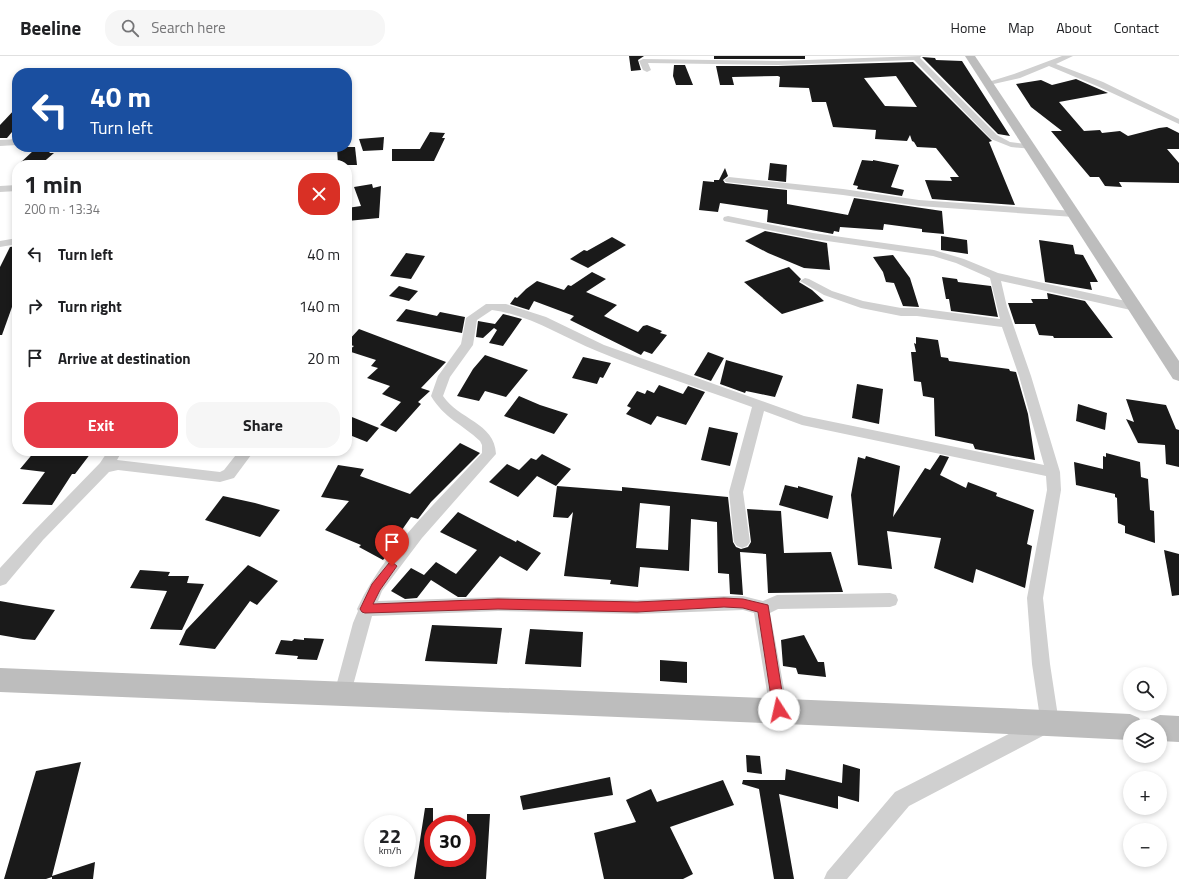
<!DOCTYPE html>
<html lang="en">
<head>
<meta charset="utf-8">
<style>
	:root { --surface:#fff; --page:#f6f6f6; --text:#202124; --muted:#757577; --line:#e0e0e0; --accent:#e63946 }
	body { margin:0; font-family:"Titillium Web",sans-serif; background:var(--page); color:var(--text); height:100vh; display:flex; flex-direction:column; font-size:15px; white-space:nowrap }
	* { box-sizing:border-box; margin:0 }
	p { font-size:13px; color:var(--muted) }
	.icon { flex:none; width:22px; height:22px; fill:none; stroke:currentColor; stroke-width:2; stroke-linecap:round; stroke-linejoin:round }
	.map { position:relative; flex:1; overflow:hidden }
	.sheet { position:absolute; left:12px; top:104px; width:340px; height:296px; display:flex; flex-direction:column; background:var(--surface); border-radius:16px; box-shadow:0 2px 6px #0003 }
	.sheet>* { flex:none }
	.top-card { position:absolute; left:12px; top:12px; width:340px; height:84px; border-radius:16px; box-shadow:0 2px 6px #0003; background:#1a4fa0; color:#fff; overflow:hidden }
	.fabs { position:absolute; left:1123px; top:611px; display:grid; gap:8px }
	.fabs a { display:grid; place-items:center; width:44px; height:44px; border-radius:50%; background:var(--surface); box-shadow:0 2px 6px #0003; font-size:20px }
	.speed { position:absolute; left:364px; top:759px; display:flex; gap:8px; font-size:20px; font-weight:700; text-align:center }
	.speed>* { display:grid; place-content:center; width:52px; height:52px; border-radius:50%; background:var(--surface); box-shadow:0 2px 6px #0003; line-height:1 }
	.speed small { font-size:10px; font-weight:400 }
	.speed .limit { border:6px solid #d22; background:#fff; color:#111 }
	.pin { position:absolute; display:grid; place-items:center; width:34px; height:34px; color:#fff; margin:-41px -17px; border-radius:50% 50% 50% 0; rotate:-45deg; box-shadow:0 0 4px #0007 }
	.pin .icon { rotate:45deg }
	.me { position:absolute; width:44px; margin:-22px; rotate:350deg; stroke-linejoin:round; filter:drop-shadow(0 0 3px #0008) }
	.turn { display:flex; align-items:center; gap:14px; height:84px; padding:0 12px; font-size:18px }
	.turn .icon { width:52px; height:52px; stroke-width:2.5 }
	.turn b { display:block; font-size:28px; line-height:34px }
	.round { display:grid; place-items:center; flex:none; width:42px; height:42px; border-radius:16px; background:var(--page) }
	.headline { display:flex; align-items:center; justify-content:space-between; height:68px; padding:0 12px }
	h1 { font-size:24px; font-weight:700; line-height:30px }
	.primary-button { display:flex; gap:8px; margin-top:auto; padding:8px 12px }
	.primary-button a { flex:1; height:46px; border-radius:16px; background:var(--accent); color:#fff; font-size:16px; font-weight:700; line-height:46px; text-align:center }
	.primary-button a+a { background:var(--page); color:var(--text) }
	ul { padding:0; list-style:none }
	li { display:flex; align-items:center; gap:12px; height:52px; padding:0 12px }
	li div { flex:1 }
	li b { display:block; font-size:15px }
	li em { font-style:normal }
	header { display:flex; align-items:center; gap:24px; box-sizing:border-box; height:56px; padding:0 20px; background:var(--surface); border-bottom:1px solid var(--line) }
	header strong { font-size:19px }
	nav { display:flex; gap:22px; margin-inline-start:auto; font-size:14px }
	.search { width:280px; height:36px; background:var(--page); display:flex; align-items:center; gap:10px; box-sizing:border-box; padding:0 14px; border-radius:16px; color:var(--muted); font-size:15px }
	.map>svg:first-child { display:block }
	.building { fill:#1a1a1a; fill-rule:evenodd }
	.lines { fill:none; stroke-linecap:round; stroke-linejoin:round }
	.street { fill:#d0d0d0; fill-rule:evenodd }
	.secondary { fill:#bdbdbd; fill-rule:evenodd }
	.route { fill:#e63946; stroke:#96252e }
</style>
</head>
<body>
<header>
<strong>Beeline</strong>
<div class="search"><svg class="icon" aria-label="search" viewBox="0 0 24 24"><circle cx="10" cy="10" r="6"/><path d="M15 15l6 6"/></svg>Search here</div>
<nav><a>Home</a><a>Map</a><a>About</a><a>Contact</a></nav>
</header>
<div class="map">
<svg width="1179" height="823" viewBox="0 0 1179 823">
	<rect width="100%" height="100%" fill="#fff"/>
	<g class="building">
		<path d="M629 0H644L638 4 641 14 631 15Z"/>
		<rect x="714" y="0" width="91" height="3"/>
		<path d="M922 1 935 2 936 4 962 5 1010 80 998 78Z"/>
		<path d="M913 6 992 85 989 86 1015 149 932 143 925 124 952 125 950 121H959L936 92 917 91 914 86 912 85 910 79 907 85 875 83 876 74 833 71 826 46H812L809 32 779 31 780 21 778 20 732 21 734 29H720L716 10H778ZM896 20 917 51 885 50 864 22Z"/>
		<path d="M674 9H685L693 29H676L673 20Z"/>
		<path d="M1076 23 1108 37 1059 46 1084 75 1100 74 1102 77 1120 75 1128 80 1159 72 1167 71 1179 77V93H1167L1179 107V127L1119 126 1122 131 1105 130 1099 121H1090L1051 75H1062L1031 51 1016 28 1041 24 1052 29Z"/>
		<path d="M17 51V70L7 82H0V69Z"/>
		<path d="M430 76 445 77 442 82H445L434 105H392V93H420Z"/>
		<path d="M384 81 383 94 363 95 359 83Z"/>
		<path d="M337 91H355L357 109H338Z"/>
		<path d="M34 94H52L49 97H54L40 109H18Z"/>
		<path d="M862 104 873 105V104L899 109 891 131 904 134 902 140 857 133 858 130 853 129Z"/>
		<path d="M770 107 787 109 786 126 768 124Z"/>
		<path d="M725 112 728 120 723 124 725 127 787 134V148L848 159 854 142 942 155 944 178 922 176V173L884 168 883 174 840 171 839 176 834 175 833 178 767 166 768 154 720 147 718 156 699 154 703 125 714 126V124H719Z"/>
		<path d="M372 128 373 132 381 130 379 162 347 165V152L361 150 354 131Z"/>
		<path d="M765 175 827 187 830 214 804 212 768 197 745 185Z"/>
		<path d="M941 180 967 184 968 198 941 194Z"/>
		<path d="M612 181 626 189 588 212 570 203 584 194 587 195Z"/>
		<path d="M1039 184 1073 189 1075 198 1083 199 1098 226H1090L1092 234 1045 226Z"/>
		<path d="M17 190V237L2 279H0V211L10 191Z"/>
		<path d="M406 197 425 200 411 223 390 220Z"/>
		<path d="M893 199 910 222 919 251 903 250 894 227 886 226 883 216 873 201Z"/>
		<path d="M789 211 801 223 799 226 812 234 824 245 782 258 744 226Z"/>
		<path d="M592 216 606 223 586 236 617 249 604 260 638 276 643 270 647 269 662 275 660 277 667 279 652 298 644 295 641 299 570 264 574 260 534 245 529 254 510 248 515 241 517 242 526 233 537 225 564 234 568 229 571 230Z"/>
		<path d="M942 221 957 223 958 226 991 230 998 261 951 255 949 243H946Z"/>
		<path d="M399 230 418 235 409 245 389 240Z"/>
		<path d="M1047 237 1085 245 1113 282H1054L1053 280 1039 279 1035 268H1015L1008 247H1033L1031 243H1048Z"/>
		<path d="M406 253 437 260 440 256 465 261 462 277 396 265Z"/>
		<path d="M503 258 522 263 503 290 489 287 497 274 494 272 483 282 476 281 478 265 495 268Z"/>
		<path d="M359 273 446 306 421 332 430 335 418 346 421 348 396 376 380 369 401 346 382 338 390 330 367 322 378 312 371 310 376 304 348 295 354 290 347 288V286Z"/>
		<path d="M916 281 938 284 941 301 948 302 949 305 1009 313 1010 315 1016 316 1028 358 1035 404 975 393 973 388 935 380 934 342 923 340 921 326 914 325 911 296H916L914 287 916 288Z"/>
		<path d="M708 296 724 302 711 325 694 319Z"/>
		<path d="M485 299 528 314 506 341 485 335 479 345 457 340 473 313Z"/>
		<path d="M583 301 611 307 603 322 600 321 597 328 572 322Z"/>
		<path d="M726 304 783 320 775 341 746 335 745 337 720 328Z"/>
		<path d="M857 328 883 333 879 368 852 362Z"/>
		<path d="M659 329 683 338 688 330 705 336 686 369 657 360 651 369 626 358 631 352 627 350 637 335 645 338 647 334 654 337Z"/>
		<path d="M519 340 540 349 568 358 554 378 504 360Z"/>
		<path d="M1126 343 1166 349 1176 373 1179 374V411L1166 408 1165 389 1138 387 1126 363 1134 366Z"/>
		<path d="M1078 348 1107 357 1105 374 1076 365Z"/>
		<path d="M347 359 379 372 367 386 347 378Z"/>
		<path d="M709 371 738 377 730 410 701 404Z"/>
		<path d="M460 387 480 397 431 446 418 463 411 461 397 481 401 483 383 504 359 491 361 489 325 474 349 445 321 441 338 409 364 413 360 420 410 438Z"/>
		<path d="M35 395 91 397 75 418H72L52 449 22 448 45 416 20 413Z"/>
		<path d="M1106 397 1140 406 1141 421 1148 423 1150 454 1154 455 1155 487 1125 477V470L1118 467 1117 442 1115 441V438L1076 429 1074 406 1103 413V400L1106 401Z"/>
		<path d="M542 398 571 413 556 430 537 420 518 441 489 426 507 408 519 414 531 402 536 404Z"/>
		<path d="M940 399 949 401 940 419 966 432 968 426 997 437 996 440 1034 454 1027 488 1032 490 1025 532 976 513 973 527 934 512 941 482 887 475 892 513 858 509 851 439 858 401 865 403 866 400 900 410 893 461 925 412 930 414Z"/>
		<path d="M785 429 798 432V430L833 440 828 463 779 449Z"/>
		<path d="M557 430 622 435V431L728 441 733 486 736 491 741 493 748 491 751 486 747 453 781 455 784 497 831 496 843 536 768 537 766 498 740 496 743 539 730 538 729 518 718 517 717 466 691 463 689 515 640 511 638 531 610 528 611 524 564 520 573 456 568 462 553 461ZM640 447 670 450 668 494 636 492Z"/>
		<path d="M223 440 255 447 280 454 260 481 205 464Z"/>
		<path d="M458 456 516 486 517 484 541 497 527 515 500 500 466 541H458L431 524 417 542 405 543 391 535 411 512 424 519 436 506 456 518 477 494 440 476Z"/>
		<path d="M1164 494 1179 498V539L1172 540Z"/>
		<path d="M248 509 278 525 257 549 250 545 215 593 179 589 186 574Z"/>
		<path d="M140 514 170 516 168 520H189L187 527 204 528 182 574 150 573 167 535 130 532Z"/>
		<path d="M0 545 23 549 55 554 35 584 23 583 0 579Z"/>
		<path d="M432 569 502 572 497 608 425 605Z"/>
		<path d="M530 573 583 576 581 611 525 608Z"/>
		<path d="M804 579 818 606H824L826 621 798 618 796 612 783 610 781 584Z"/>
		<path d="M304 582 324 583 317 604 297 603 298 600 275 598 281 584 292 585 294 583 304 584Z"/>
		<path d="M660 604 687 606V627L660 625Z"/>
		<path d="M746 699 760 700 762 718 747 716Z"/>
		<path d="M81 706 52 820 95 806 93 823H52V821L46 823H4L36 715Z"/>
		<path d="M843 708 860 713 859 746 838 740V753L779 738 794 823H774L759 733 742 728 743 724H785L786 713 842 727Z"/>
		<path d="M610 721 613 739 523 754 520 740Z"/>
		<path d="M723 724 734 749 670 771 693 818 683 823H604L594 777 636 766 626 744 651 733 657 746Z"/>
		<path d="M425 752H433V802H467V758H490L486 823H414Z"/>
	</g>
	<g class="lines">
		<g class="street">
			<path d="M921 0 920 2 997 79 1010 86 1033 89V93L1011 91 991 83 914 4 778 9 648 7 651 14 647 16 643 14 639 5 643 3 778 5Z"/>
			<path d="M1062 0H1073L1056 8 1103 26 1179 63V68L1097 30 1049 10 1020 22 989 29 985 27 1014 18Z"/>
			<path d="M17 83V89L0 90V84Z"/>
			<path d="M729 121 843 133 919 144 1074 155 1079 158 1074 161 919 150 843 139 726 126 724 124Z"/>
			<path d="M17 129V135L0 136V130Z"/>
			<path d="M728 160 813 177 934 194 964 203 998 217 1135 247 1141 251 1135 255 1001 225 1007 251 1031 320 1060 416 1061 434 1043 542 1050 608 1059 667 1056 673 909 750 847 823H824L827 816 895 736 1040 662 1032 608 1027 542 1047 434 1046 420 802 369 764 355 743 436 750 486 747 490 742 492 737 490 734 486 729 436 752 351C700 332 648 316 597 295 562 281 530 259 492 254L477 264 473 289 450 321 443 340C458 363 495 367 496 398L422 482 382 535 378 545 498 541 637 544 724 540H743L763 545 777 539 890 537 896 539 898 544 896 549 890 551 778 553 770 557 788 654 785 660 779 663 773 660 770 654 754 557 743 554 637 558 498 555 372 560 349 644 343 647 337 644 334 638 353 567 358 555 357 553C384 494 438 445 482 397V389L480 385C462 368 444 362 431 340L438 320 461 288 466 262 486 248H506L546 261 604 289 804 360 1044 409 1019 320 1002 271 917 260H901L861 252 824 239 800 225 805 222 809 223 832 235 863 245 901 252H917L1000 263 990 222 956 207 933 200 813 183 724 165 723 163 724 161Z"/>
			<path d="M17 182V188L0 191V185Z"/>
			<path d="M108 395H122L117 404 220 416 224 414 239 395H254L234 422 220 426 118 414 109 416 43 484 6 528 0 530V512L33 476 100 407Z"/>
		</g>
		<g class="secondary">
			<path d="M965 0H975L1179 305V325L1173 323Z"/>
			<path d="M0 612C377 628 753 640 1130 658L1139 662 1143 670H1130V684C753 665 377 652 0 636Z"/>
			<path d="M1160 659 1179 660V686L1160 685V670H1148L1151 663Z"/>
		</g>
	</g>
	<path class="route" d="M392 506 397 510 380 534 373 548 498 543 637 546 724 542 743 543 768 549 785 654 783 658 779 660 775 658 773 654 758 556 743 552 724 551 637 556 498 553 365 557 362 556 360 553 372 528 389 507Z"/>
</svg>
<div class="fabs">
<a><svg class="icon" aria-label="search" viewBox="0 0 24 24"><circle cx="10" cy="10" r="6"/><path d="M15 15l6 6"/></svg></a>
<a><svg class="icon" aria-label="layers" viewBox="0 0 24 24"><path d="M12 4l9 5-9 5-9-5zM3 14l9 5 9-5"/></svg></a>
<a>+</a>
<a>−</a>
</div>
<div class="speed"><div>22<small>km/h</small></div><div class="limit">30</div></div>
<div class="pin" style="left:392px;top:510px;background:#d93025"><svg class="icon" aria-label="arrive" viewBox="0 0 24 24"><path d="M6 21V4h12l-3 4 3 4H6"/></svg></div>
<svg class="me" style="left:779px;top:654px" viewBox="-20 -20 40 40"><circle r="19" fill="#fff"/><path d="M0-13L10 11 0 6-10 11z" fill="#e63946"/></svg>
<div class="top-card">
<div class="turn"><svg class="icon" aria-label="left" viewBox="0 0 24 24"><path d="M17 20v-9H6M10 6l-5 5 5 5"/></svg><div><b>40 m</b>Turn left</div></div>
</div>
<section class="sheet">
<div class="headline"><div><h1>1 min</h1><p>200 m · 13:34</p></div><a class="round" style="background:#d93025;color:#fff"><svg class="icon" aria-label="close" viewBox="0 0 24 24"><path d="M6 6l12 12M18 6L6 18"/></svg></a></div>
<ul>
<li><svg class="icon" aria-label="left" viewBox="0 0 24 24"><path d="M17 20v-9H6M10 6l-5 5 5 5"/></svg><div><b>Turn left</b></div><em>40 m</em></li>
<li><svg class="icon" aria-label="right" viewBox="0 0 24 24"><path d="M7 20v-9h11M14 6l5 5-5 5"/></svg><div><b>Turn right</b></div><em>140 m</em></li>
<li><svg class="icon" aria-label="arrive" viewBox="0 0 24 24"><path d="M6 21V4h12l-3 4 3 4H6"/></svg><div><b>Arrive at destination</b></div><em>20 m</em></li>
</ul>
<div class="primary-button"><a>Exit</a><a>Share</a></div>
</section>
</div>
</body>
</html>
